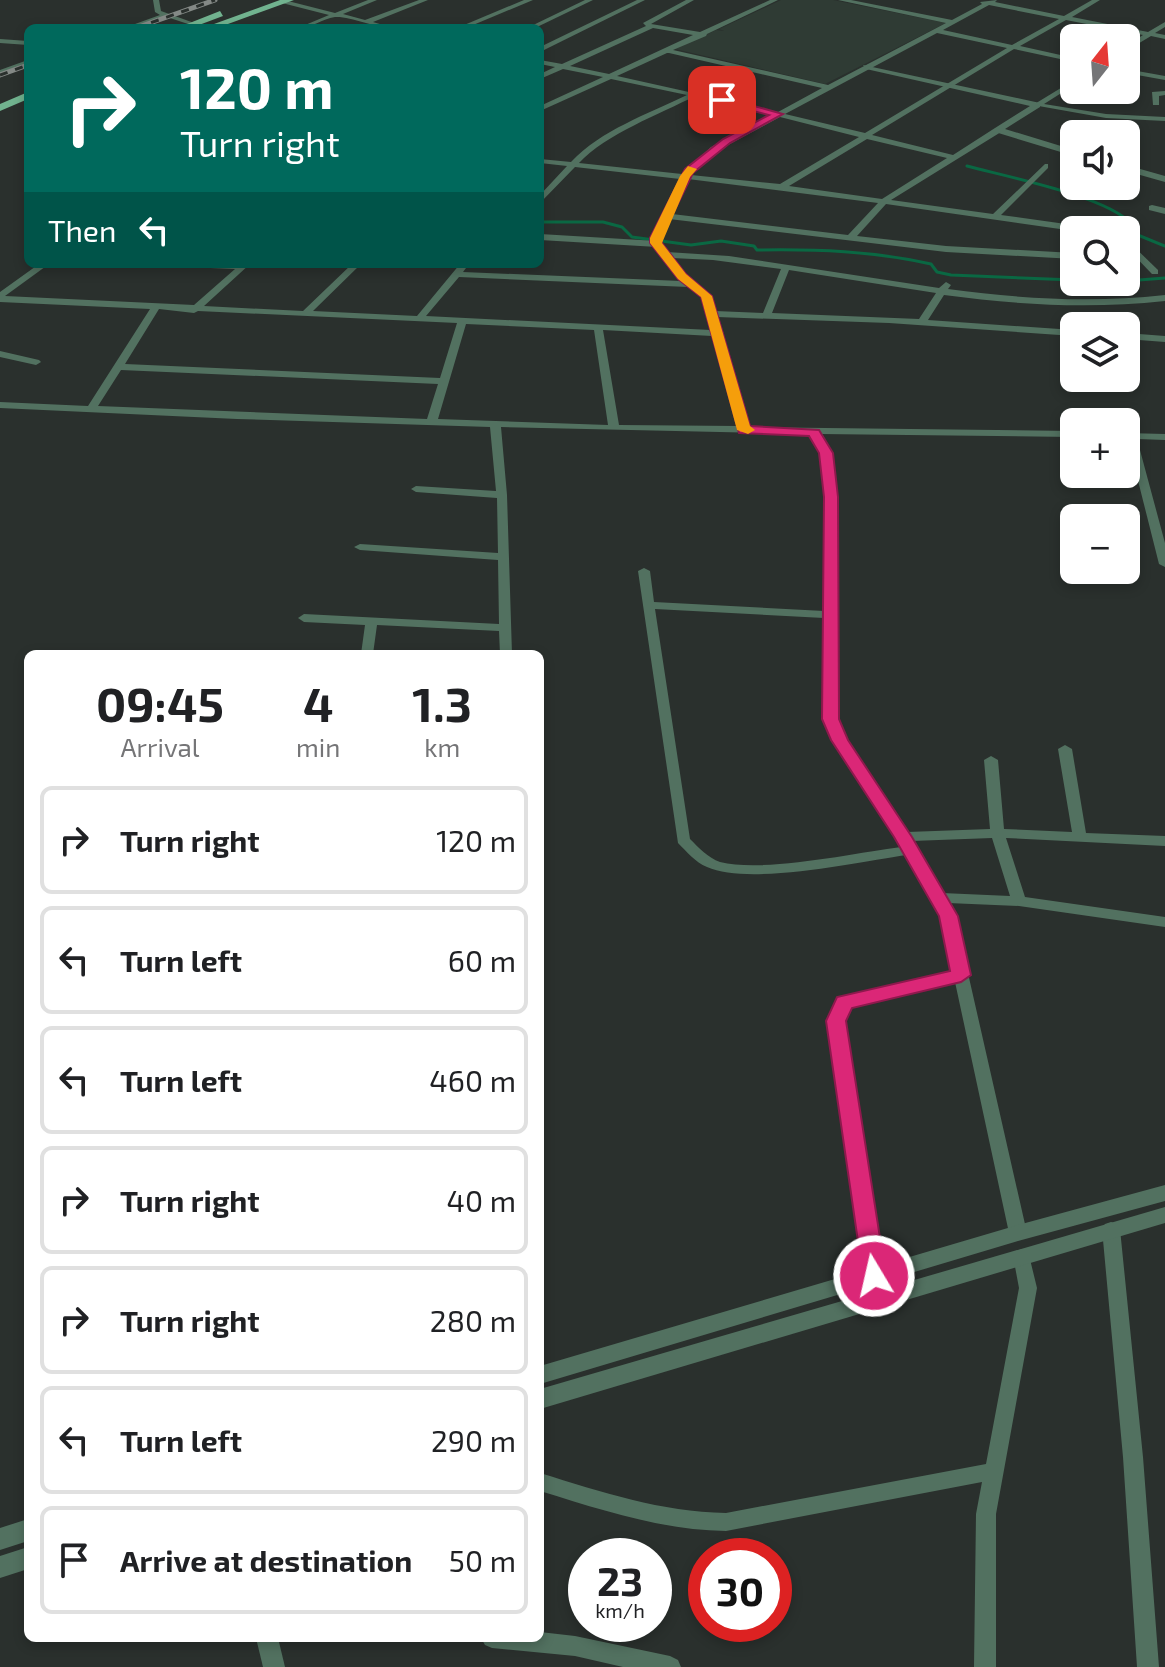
<!DOCTYPE html>
<html lang="en">
<head>
<meta charset="utf-8">
<style>
	:root { --surface:#fff; --page:#f6f6f6; --text:#202124; --muted:#757577; --line:#e0e0e0 }
	body { margin:0; font-family:"Exo 2",sans-serif; background:var(--page); color:var(--text); height:100vh; display:flex; flex-direction:column; font-size:30px; white-space:nowrap }
	* { box-sizing:border-box; margin:0 }
	p { font-size:26px; color:var(--muted) }
	.icon { flex:none; width:44px; height:44px; fill:none; stroke:currentColor; stroke-width:2; stroke-linecap:round; stroke-linejoin:round }
	.map { position:relative; flex:1; overflow:hidden }
	.sheet { position:absolute; left:24px; top:650px; width:520px; height:992px; display:flex; flex-direction:column; background:var(--surface); border-radius:12px; box-shadow:0 4px 12px #0003 }
	.sheet>* { flex:none }
	.hud { position:absolute; left:24px; top:24px; width:520px; height:244px; border-radius:12px; box-shadow:0 4px 12px #0003; background:#00695c; color:#fff; overflow:hidden }
	.needle { width:52px; rotate:17deg }
	.buttons { position:absolute; left:1060px; top:24px; display:grid; gap:16px }
	.buttons a { display:grid; place-items:center; width:80px; height:80px; border-radius:12px; background:var(--surface); box-shadow:0 4px 12px #0003; font-size:40px }
	.speed { position:absolute; left:568px; top:1538px; display:flex; gap:16px; font-size:40px; font-weight:700; text-align:center }
	.speed>* { display:grid; place-content:center; width:104px; height:104px; border-radius:50%; background:var(--surface); box-shadow:0 4px 12px #0003; line-height:1 }
	.speed small { font-size:20px; font-weight:400 }
	.speed .limit { border:12px solid #d22; background:#fff; color:#111 }
	.pin { position:absolute; display:grid; place-items:center; width:68px; height:68px; color:#fff; margin:-34px; border-radius:16px; box-shadow:0 4px 12px #0006 }
	.me { position:absolute; width:88px; margin:-44px; rotate:351deg; stroke-linejoin:round; filter:drop-shadow(0 0 6px #0008) }
	.turn { display:flex; align-items:center; gap:28px; height:168px; padding:0 24px; font-size:36px }
	.turn .icon { width:104px; height:104px; stroke-width:2.5 }
	.turn b { display:block; font-size:56px; line-height:68px }
	.then { display:flex; align-items:center; height:76px; padding:0 24px; background:#0003; gap:16px; font-size:30px }
	.eta { display:flex; justify-content:space-evenly; align-items:center; height:136px; text-align:center }
	.eta b { font-size:48px; font-weight:700; line-height:56px }
	ul { padding:0; list-style:none }
	li { display:flex; align-items:center; gap:24px; height:108px; margin:0 16px 12px; padding:0 8px; border:4px solid var(--line); border-radius:12px }
	li div { flex:1 }
	li b { display:block; font-size:30px }
	li em { font-style:normal }
	.map>svg:first-child { display:block }
	.built { fill:#2f3b34 }
	.lines { fill:none; stroke-linecap:round; stroke-linejoin:round }
	.stream { stroke:#0a6843; stroke-width:3 }
	.minor { fill:#527160; fill-rule:evenodd }
	.tertiary { fill:#527160; fill-rule:evenodd }
	.primary { fill:#71b38f; fill-rule:evenodd }
	.rail-casing { stroke:#848986; stroke-width:5 }
	.rail { stroke:#2a302d; stroke-width:3; stroke-dasharray:8; stroke-linecap:butt }
	.route { fill:#db2777; stroke:#8e194d; stroke-width:2 }
	.slow { fill:#f59e0b }
</style>
</head>
<body>
<div class="map">
<svg width="1165" height="1667" viewBox="0 0 1165 1667">
	<rect width="100%" height="100%" fill="#2a302d"/>
	<path class="built" d="M781 0H833L946 23 825 84 675 49 716 30 724 31 719 29Z"/>
	<g class="lines">
		<g class="stream">
			<path d="M967 166C1004 176 1110 197 1131 224L1128 231 1165 246"/>
			<path d="M540 222H603L622 227 632 237 691 245 721 241 754 246 757 250C816 249 873 251 931 264L937 272 951 275 1074 280"/>
			<path d="M1126 281 1165 278"/>
		</g>
		<g class="minor">
			<path d="M153 0H159L161 11 197 24 194 26 167 17 134 28H124L160 15 155 12Z"/>
			<path d="M284 0 335 13 368 0H377L343 14 365 20 419 0H428L373 22 393 28C375 28 350 16 335 17 322 19 312 28 298 28L329 15 282 3Z"/>
			<path d="M524 0H533L466 28H457Z"/>
			<path d="M585 0H593L535 28H527Z"/>
			<path d="M637 0H645L540 52V47Z"/>
			<path d="M686 0H694L651 24 700 32 770 0H778L707 34 706 36 673 50 828 85 946 23 838 0H851L952 20 982 4 980 2 997 0 995 2 1064 16 1092 0H1100L1072 17 1148 32 1165 22V27L1155 33 1165 35V39L1151 36 1126 51V46L1143 35 1066 20 1020 46 1074 58V62L1014 49 872 135 953 155 995 128H1001V132L891 200 993 214 1045 164H1048V168L1001 215 1087 227 1091 230 1074 231 886 204 857 236 946 246 1074 253V259L946 252 669 219 660 238 656 241 652 238 680 179 575 167 540 203V195L567 166 540 163V159L571 162C601 130 648 114 687 95L611 79 540 111V106L603 77 563 69 540 79V74L555 67 540 64V60L562 64 646 26 643 23ZM989 5 1059 19 1012 45 943 30ZM653 28 693 35 609 74 570 66ZM937 33 1007 48 865 133 785 114ZM667 53H669L822 88 778 112 617 76ZM695 96 772 115 711 147 682 174 579 163C606 134 660 114 695 96ZM780 117 859 137 780 184 691 175 717 151ZM867 139 947 158 882 199 789 186ZM688 179 878 203 848 235 672 214Z"/>
			<path d="M0 39 28 41V45L0 43Z"/>
			<path d="M25 61H28V65L0 74V70Z"/>
			<path d="M1126 69 1165 76V80L1126 73Z"/>
			<path d="M1074 80V85L1044 104 1106 114 1165 117V121L1106 118 1033 105Z"/>
			<path d="M1165 91V95L1159 96V105H1153L1152 92Z"/>
			<path d="M1092 186H1100L1096 195 1089 193Z"/>
			<path d="M1152 205 1165 208V214L1149 210V206Z"/>
			<path d="M540 234 657 241 661 244 657 247 540 240Z"/>
			<path d="M1126 239 1158 270V274H1152L1126 247Z"/>
			<path d="M661 247 667 252 729 256 939 288 946 282 951 285 948 289C1021 299 1092 303 1165 295V301C1090 309 1019 305 944 295L928 320 1074 330V336L889 323 717 317 721 331 724 333 722 335 748 427 1074 431V437L820 434 831 453 836 497V719L847 740 907 832 990 829 984 760 991 756 998 760 1004 829 1072 832 1058 749 1065 745 1072 749 1086 833 1165 836V846L1006 838 1025 897 1165 917V927L1019 906 948 903 955 916 1027 1233 1024 1238 1018 1240 1012 1238 1009 1233 955 982 850 1006 844 1021 883 1276 880 1281 874 1283 868 1281 865 1276 828 1021 839 998 953 972 941 916 906 855C859 862 749 886 707 867 695 862 687 852 678 843L638 571 644 568 650 571 654 602 824 611 826 497 821 453 809 434 501 427 507 495 512 654H500L499 631 377 625 373 654H361L365 625 304 622 298 618 304 614 499 624 498 560 360 550 354 547 360 544 498 553 497 498 416 492 411 489 416 486 496 491 490 427 237 419 0 408V402L88 406 150 309 0 302V292L39 264H49L5 296 194 305 235 269 186 267 182 264H250L204 306 303 311 352 264H361L313 311 417 316 460 264H469L463 272 681 281 657 250ZM672 258 713 260 781 269 763 313 715 311 709 294 685 275ZM789 270 936 293 919 319 772 313ZM459 277 688 287 702 297 711 330 426 316ZM159 309 194 313 198 311 457 323 440 378 125 364ZM466 324 594 330 608 425 438 419ZM603 330 712 336 738 426 619 425ZM121 370 438 384 427 419 98 406ZM655 609 824 618V719L833 740 901 847C854 853 764 873 720 862 708 858 698 847 690 839ZM992 838 1010 896 942 893 912 841Z"/>
			<path d="M1126 333 1165 336V342L1126 339Z"/>
			<path d="M0 351 39 360 41 362 36 365 0 357Z"/>
			<path d="M1126 433 1165 434V440L1137 439 1165 543V567L1159 564Z"/>
			<path d="M1111 1222 1117 1224 1120 1229 1143 1457 1159 1667H1137L1123 1457 1102 1229 1105 1224Z"/>
			<path d="M1022 1249 1028 1251 1037 1288 996 1514V1667H974L976 1514 982 1482 726 1531C661 1530 602 1510 540 1491V1473C602 1492 661 1512 726 1513L986 1464 1019 1288 1013 1256 1016 1251Z"/>
			<path d="M540 1632 575 1636 670 1656 678 1660 681 1667H623L575 1656 492 1648 485 1645 481 1638H540Z"/>
			<path d="M256 1638H278L285 1667H263Z"/>
		</g>
		<g class="tertiary">
			<path d="M863 65 1040 103V107L1005 129 1074 150V156L995 132V128L1030 106 866 69Z"/>
			<path d="M1126 165 1165 176V182L1126 171Z"/>
			<path d="M1165 1185V1201L1018 1241 540 1384V1366L1018 1225Z"/>
			<path d="M1165 1207V1223L540 1409V1389Z"/>
			<path d="M28 1519V1541L0 1550V1528Z"/>
			<path d="M28 1547V1569L0 1578V1556Z"/>
		</g>
		<g class="primary">
			<path d="M280 0H294L217 28H203Z"/>
			<path d="M220 11 223 16 191 28H177Z"/>
			<path d="M28 92V99L0 111V104Z"/>
		</g>
		<g class="rail-casing">
			<g id="rail">
				<path d="M136 28 215 0"/>
				<path d="M0 75 28 65"/>
			</g>
		</g>
		<use href="#rail" class="rail"/>
	</g>
	<path class="route" d="M722 97 783 114 730 143 693 173 661 238 662 243 686 274 712 296 750 426 819 430 833 453 838 497 839 719 848 740 912 837 958 916 971 975 961 982 852 1008 846 1021 886 1276 883 1282 874 1285 866 1282 863 1276 826 1021 837 997 950 971 939 916 894 837 831 740 822 719 824 497 819 453 809 436 739 433 701 297 678 279 650 243V238L685 169 723 139 769 115 718 102Z"/>
	<path class="slow" d="M688 166 697 169 690 177 662 243 686 274 712 296 750 426 755 430 748 434 737 430 701 297 678 279 650 243V238L680 176Z"/>
</svg>
<div class="buttons">
<a><svg class="needle" viewBox="-14 -14 28 28"><path d="M0-13l5 13h-10z" fill="#e53935"/><path d="M0 13l5-13h-10z" fill="#757577"/></svg></a>
<a><svg class="icon" aria-label="sound" viewBox="0 0 24 24"><path d="M4 9h4l5-4v14l-5-4H4zM17 9q2 3 0 6"/></svg></a>
<a><svg class="icon" aria-label="search" viewBox="0 0 24 24"><circle cx="10" cy="10" r="6"/><path d="M15 15l6 6"/></svg></a>
<a><svg class="icon" aria-label="layers" viewBox="0 0 24 24"><path d="M12 4l9 5-9 5-9-5zM3 14l9 5 9-5"/></svg></a>
<a>+</a>
<a>−</a>
</div>
<div class="speed"><div>23<small>km/h</small></div><div class="limit">30</div></div>
<div class="pin" style="left:722px;top:100px;background:#d93025"><svg class="icon" aria-label="arrive" viewBox="0 0 24 24"><path d="M6 21V4h12l-3 4 3 4H6"/></svg></div>
<svg class="me" style="left:874px;top:1276px" viewBox="-20 -20 40 40"><circle r="17" fill="#db2777" stroke="#fff" stroke-width="3"/><path d="M0-11L8 9 0 5-8 9z" fill="#fff"/></svg>
<div class="hud">
<div class="turn"><svg class="icon" aria-label="right" viewBox="0 0 24 24"><path d="M7 20v-9h11M14 6l5 5-5 5"/></svg><div><b>120 m</b>Turn right</div></div>
<div class="then">Then<svg class="icon" aria-label="left" viewBox="0 0 24 24"><path d="M17 20v-9H6M10 6l-5 5 5 5"/></svg></div>
</div>
<section class="sheet">
<div class="eta">
<div><b>09:45</b><p>Arrival</p></div>
<div><b>4</b><p>min</p></div>
<div><b>1.3</b><p>km</p></div>
</div>
<ul>
<li><svg class="icon" aria-label="right" viewBox="0 0 24 24"><path d="M7 20v-9h11M14 6l5 5-5 5"/></svg><div><b>Turn right</b></div><em>120 m</em></li>
<li><svg class="icon" aria-label="left" viewBox="0 0 24 24"><path d="M17 20v-9H6M10 6l-5 5 5 5"/></svg><div><b>Turn left</b></div><em>60 m</em></li>
<li><svg class="icon" aria-label="left" viewBox="0 0 24 24"><path d="M17 20v-9H6M10 6l-5 5 5 5"/></svg><div><b>Turn left</b></div><em>460 m</em></li>
<li><svg class="icon" aria-label="right" viewBox="0 0 24 24"><path d="M7 20v-9h11M14 6l5 5-5 5"/></svg><div><b>Turn right</b></div><em>40 m</em></li>
<li><svg class="icon" aria-label="right" viewBox="0 0 24 24"><path d="M7 20v-9h11M14 6l5 5-5 5"/></svg><div><b>Turn right</b></div><em>280 m</em></li>
<li><svg class="icon" aria-label="left" viewBox="0 0 24 24"><path d="M17 20v-9H6M10 6l-5 5 5 5"/></svg><div><b>Turn left</b></div><em>290 m</em></li>
<li><svg class="icon" aria-label="arrive" viewBox="0 0 24 24"><path d="M6 21V4h12l-3 4 3 4H6"/></svg><div><b>Arrive at destination</b></div><em>50 m</em></li>
</ul>
</section>
</div>
</body>
</html>
